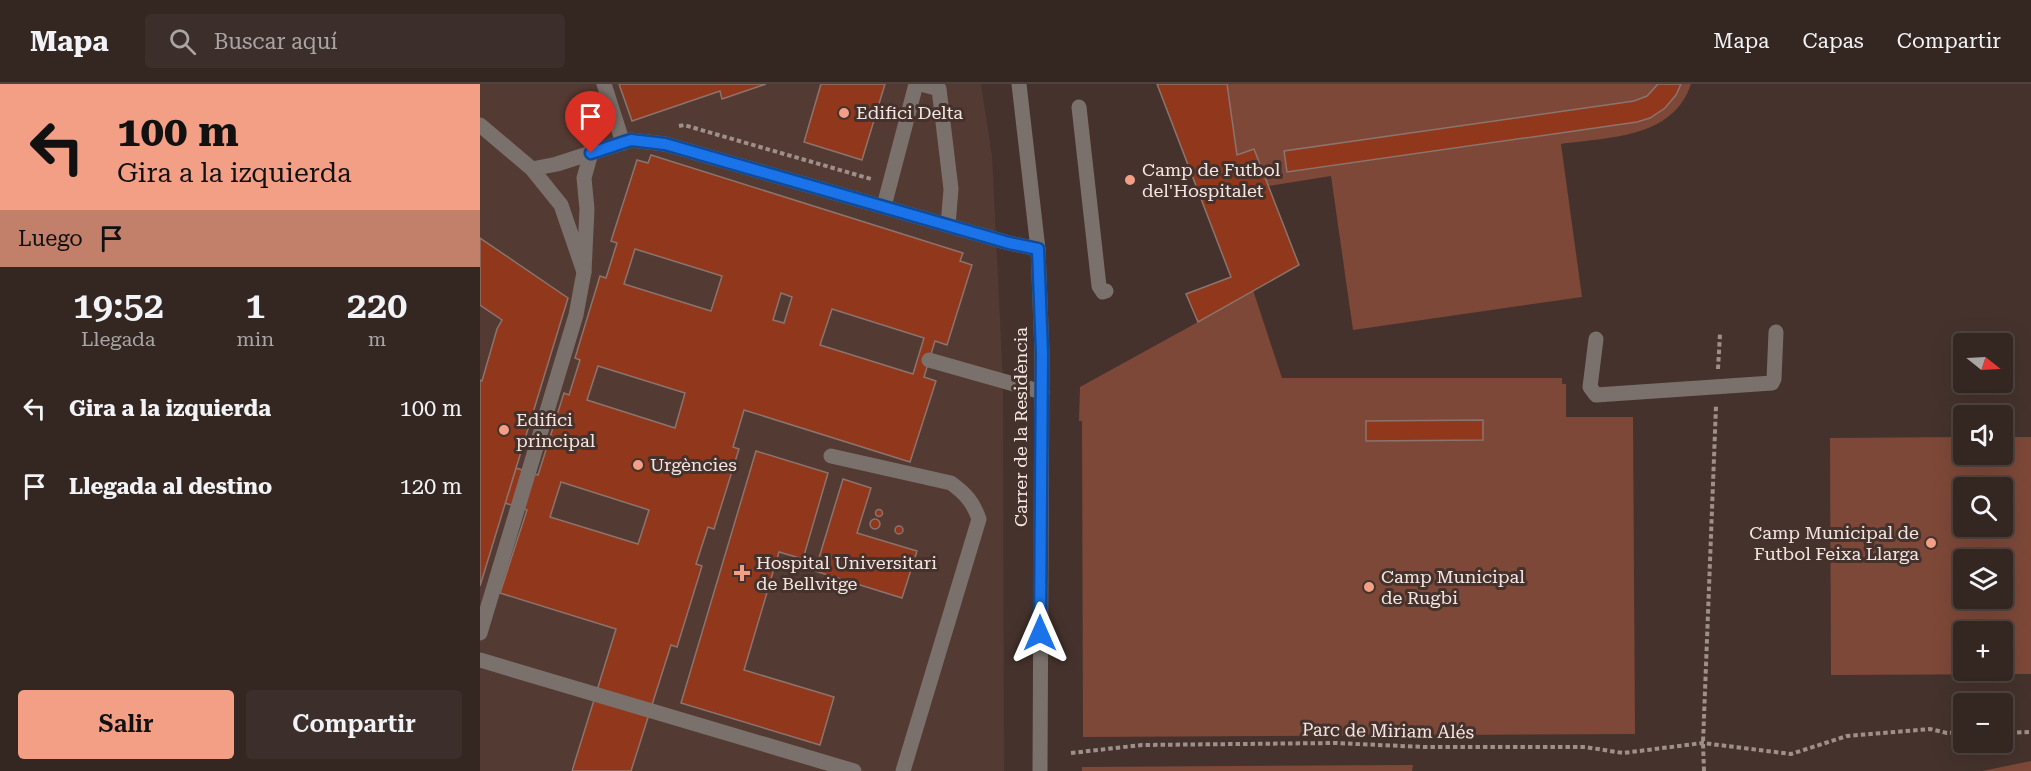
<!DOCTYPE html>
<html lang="es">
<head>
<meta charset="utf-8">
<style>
	:root { --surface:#342621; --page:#3c2e2a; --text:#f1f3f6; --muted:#a9a5a5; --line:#4e433f; --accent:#f39f85 }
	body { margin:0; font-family:"Roboto Serif",serif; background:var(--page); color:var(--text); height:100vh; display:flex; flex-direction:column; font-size:22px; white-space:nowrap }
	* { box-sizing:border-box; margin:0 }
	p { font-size:20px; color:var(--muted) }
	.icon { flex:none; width:33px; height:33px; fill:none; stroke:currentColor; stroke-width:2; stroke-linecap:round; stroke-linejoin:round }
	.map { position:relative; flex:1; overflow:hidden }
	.panel { display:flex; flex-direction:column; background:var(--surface); width:480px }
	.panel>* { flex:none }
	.hud { background:#f39f85; color:#111; overflow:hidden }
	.needle { width:39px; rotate:108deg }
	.controls { position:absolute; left:1473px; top:249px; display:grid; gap:12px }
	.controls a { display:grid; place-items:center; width:60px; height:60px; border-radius:6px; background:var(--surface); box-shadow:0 6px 24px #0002,0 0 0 2px var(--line); font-size:30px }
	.pin { position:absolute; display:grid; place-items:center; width:51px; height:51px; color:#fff; margin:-62px -26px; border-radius:50% 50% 50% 0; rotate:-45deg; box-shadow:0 0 6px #0007 }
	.pin .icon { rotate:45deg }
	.me { position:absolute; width:66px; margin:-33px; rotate:0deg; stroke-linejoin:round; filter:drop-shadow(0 0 4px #0008) }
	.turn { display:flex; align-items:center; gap:21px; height:126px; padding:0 18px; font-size:27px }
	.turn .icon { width:78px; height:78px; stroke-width:2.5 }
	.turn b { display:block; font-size:42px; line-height:51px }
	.then { display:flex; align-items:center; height:57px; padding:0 18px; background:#0003; gap:12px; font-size:22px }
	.eta { display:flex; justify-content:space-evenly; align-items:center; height:102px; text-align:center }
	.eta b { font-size:36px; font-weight:600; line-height:42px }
	.cta { display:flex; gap:12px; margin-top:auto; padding:12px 18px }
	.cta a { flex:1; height:69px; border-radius:6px; background:var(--accent); color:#111; font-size:24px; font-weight:600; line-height:69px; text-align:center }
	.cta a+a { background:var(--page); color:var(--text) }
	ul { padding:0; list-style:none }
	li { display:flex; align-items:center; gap:18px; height:78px; padding:0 18px }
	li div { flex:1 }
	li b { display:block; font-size:22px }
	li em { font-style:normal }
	header { display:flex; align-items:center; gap:36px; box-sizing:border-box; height:84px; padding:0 30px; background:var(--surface); border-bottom:2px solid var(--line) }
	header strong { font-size:28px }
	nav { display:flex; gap:33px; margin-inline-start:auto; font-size:21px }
	.search { width:420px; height:54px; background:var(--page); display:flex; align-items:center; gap:15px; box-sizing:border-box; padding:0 21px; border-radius:6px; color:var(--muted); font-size:22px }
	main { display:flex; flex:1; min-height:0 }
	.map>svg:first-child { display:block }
	.built { fill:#533a32 }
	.green { fill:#7d4838; fill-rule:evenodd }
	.building { fill:#91381c; stroke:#8b746e; stroke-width:1.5; fill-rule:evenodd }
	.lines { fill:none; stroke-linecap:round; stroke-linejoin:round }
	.path { stroke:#9f8f8a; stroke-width:4; stroke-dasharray:4.5 3; stroke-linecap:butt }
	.minor { stroke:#7a706c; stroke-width:15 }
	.route-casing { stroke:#114b97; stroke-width:15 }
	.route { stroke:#1a73e8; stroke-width:10 }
	.poi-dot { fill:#f39f85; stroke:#45322c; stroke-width:2 }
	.labels { text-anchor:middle; stroke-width:6; stroke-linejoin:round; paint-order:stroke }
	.poi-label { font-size:18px; fill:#f3e6e2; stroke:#45322c; text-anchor:start }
	.street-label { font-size:18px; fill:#f3e6e2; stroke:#45322c }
</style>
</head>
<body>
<header>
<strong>Mapa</strong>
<div class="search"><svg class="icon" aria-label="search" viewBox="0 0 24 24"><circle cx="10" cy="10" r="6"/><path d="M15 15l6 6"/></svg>Buscar aquí</div>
<nav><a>Mapa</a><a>Capas</a><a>Compartir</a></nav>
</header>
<main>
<section class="panel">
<div class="hud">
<div class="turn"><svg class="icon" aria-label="left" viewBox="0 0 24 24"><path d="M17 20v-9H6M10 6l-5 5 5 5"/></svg><div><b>100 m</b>Gira a la izquierda</div></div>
<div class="then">Luego<svg class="icon" aria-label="arrive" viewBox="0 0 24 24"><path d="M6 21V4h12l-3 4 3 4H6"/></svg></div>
</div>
<div class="eta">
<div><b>19:52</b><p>Llegada</p></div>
<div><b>1</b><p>min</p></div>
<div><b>220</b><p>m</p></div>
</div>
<ul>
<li><svg class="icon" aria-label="left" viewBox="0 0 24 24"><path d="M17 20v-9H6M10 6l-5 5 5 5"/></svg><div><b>Gira a la izquierda</b></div><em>100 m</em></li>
<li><svg class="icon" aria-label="arrive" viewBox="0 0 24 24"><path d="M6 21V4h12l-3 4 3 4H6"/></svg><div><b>Llegada al destino</b></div><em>120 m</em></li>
</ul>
<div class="cta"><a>Salir</a><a>Compartir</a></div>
</section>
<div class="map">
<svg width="1551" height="687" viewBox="0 0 1551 687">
	<rect width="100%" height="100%" fill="#45322c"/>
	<path class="built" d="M0 0H501L512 72 523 297 524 687H0Z"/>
	<g class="green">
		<path d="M677 0H1211C1193 55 1128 53 1081 60L1102 213 873 246 851 92 788 102 773 206 802 294H1082V300H1086V333H1153L1155 650 603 653 602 337H599L600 303 718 238 706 210 751 193Z"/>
		<path d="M1483 353 1484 370H1522L1523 353H1551V590L1351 591 1350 354ZM1484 404H1522V442H1484ZM1484 476H1522V514H1484ZM1484 548H1522V586H1484Z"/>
		<path d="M1551 677V687H1502Z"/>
		<path d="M933 681 932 687H602V683Z"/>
	</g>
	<g class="building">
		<path d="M139 0H286L242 15 240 7 152 37Z"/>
		<path d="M341 0H405L382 76 324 58Z"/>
		<path d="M677 0H747L757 71 774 65 819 181 718 238 706 210 751 193Z"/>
		<path d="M1178 0H1201L1196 11 1185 24 1170 34 1157 38 807 88 804 67 1154 17 1167 12Z"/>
		<path d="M171 71 483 169 480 177 492 181 467 261 455 257 444 293 456 297 430 378 264 326 253 363 259 365 234 445 228 443 216 480 222 482 197 563 191 561 151 687H92L136 545 20 509 47 426 25 419 36 384 58 391 84 309 89 311 100 276 95 274 120 192 126 194 137 159 131 157 157 76 168 79ZM155 165 242 192 231 227 144 200ZM301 209 312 213 304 239 293 236ZM352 225 444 254 433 290 340 261ZM118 282 205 309 195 344 107 316ZM81 398 169 426 158 460 70 433Z"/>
		<path d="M0 154 88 214 0 502V296L2 297 17 245 22 236 0 221Z"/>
		<path d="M1003 336V356L886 357V337Z"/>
		<path d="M276 367 348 389 323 475 299 468 264 586 354 613 340 661 201 619Z"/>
		<path d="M363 395 391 404 377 449 437 467 422 514 335 487Z"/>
		<circle cx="399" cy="429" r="3.5"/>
		<circle cx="395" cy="440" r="5"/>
		<circle cx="419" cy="446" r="4"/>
	</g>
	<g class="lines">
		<g class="path">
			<path d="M199 42 204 41 391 95"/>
			<path d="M1238 285 1240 250"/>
			<path d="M1522 649 1551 648"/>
			<path d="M591 669 662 661 855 659 944 663H1105L1143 669 1223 659 1311 670 1367 652 1450 645 1467 649 1484 648"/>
			<path d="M1224 687 1223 659 1236 322"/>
		</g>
		<g class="minor">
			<path d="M124 0 143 59"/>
			<path d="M441 0 459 5 471 105 468 141"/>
			<path d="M539 0 558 165 562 269 560 687"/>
			<path d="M599 23 619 202 623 208 626 207"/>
			<path d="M0 41 52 85 81 121 104 188 107 125 104 94 111 69"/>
			<path d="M52 85 77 80 151 56 185 60 529 159 558 165"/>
			<path d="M404 122 436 0"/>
			<path d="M1116 255 1110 303 1116 311 1292 299 1294 295 1296 248"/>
			<path d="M449 276 562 308"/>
			<path d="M351 372 471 399C486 410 493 418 499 435L423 687"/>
			<path d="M0 549 96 231 104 188"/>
			<path d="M0 576 374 687"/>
		</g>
	</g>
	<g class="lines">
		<g class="route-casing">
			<path id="route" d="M111 69 151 56 185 60 529 159 558 165 562 269 560 549"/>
		</g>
		<use href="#route" class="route"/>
	</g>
	<g class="poi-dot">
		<circle cx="364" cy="29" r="6"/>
		<circle cx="650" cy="96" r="6"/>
		<circle cx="24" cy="346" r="6"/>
		<circle cx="158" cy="381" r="6"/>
		<circle cx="1451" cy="459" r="6"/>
		<path d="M259 480h6v6h6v6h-6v6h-6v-6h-6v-6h6z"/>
		<circle cx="889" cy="503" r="6"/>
	</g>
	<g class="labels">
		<g class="poi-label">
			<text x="376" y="35">Edifici Delta</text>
			<text x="662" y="92">Camp de Futbol<tspan x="662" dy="21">del'Hospitalet</tspan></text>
			<text x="36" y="342">Edifici<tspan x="36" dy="21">principal</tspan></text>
			<text x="170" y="387">Urgències</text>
			<text x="1439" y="455" text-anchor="end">Camp Municipal de<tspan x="1439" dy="21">Futbol Feixa Llarga</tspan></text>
			<text x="276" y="485">Hospital Universitari<tspan x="276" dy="21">de Bellvitge</tspan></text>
			<text x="901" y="499">Camp Municipal<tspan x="901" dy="21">de Rugbi</tspan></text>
		</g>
		<g class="street-label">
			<text transform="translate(541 343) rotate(-90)" y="6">Carrer de la Residència</text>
			<text transform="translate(908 647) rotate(1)" y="6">Parc de Miriam Alés</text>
		</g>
	</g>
</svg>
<div class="controls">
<a><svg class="needle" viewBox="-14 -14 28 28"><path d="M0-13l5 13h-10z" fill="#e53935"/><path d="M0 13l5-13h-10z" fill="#a9a5a5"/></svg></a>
<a><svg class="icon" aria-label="sound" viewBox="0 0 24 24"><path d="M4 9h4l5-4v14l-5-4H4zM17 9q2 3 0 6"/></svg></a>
<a><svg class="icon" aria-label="search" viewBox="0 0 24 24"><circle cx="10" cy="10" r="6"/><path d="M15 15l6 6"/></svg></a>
<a><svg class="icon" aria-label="layers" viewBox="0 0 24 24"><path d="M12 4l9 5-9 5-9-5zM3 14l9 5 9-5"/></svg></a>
<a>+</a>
<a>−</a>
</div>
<div class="pin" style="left:111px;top:69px;background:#d93025"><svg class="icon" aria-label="arrive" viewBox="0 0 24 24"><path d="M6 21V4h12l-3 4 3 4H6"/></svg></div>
<svg class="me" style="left:560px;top:549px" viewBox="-20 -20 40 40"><path d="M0-17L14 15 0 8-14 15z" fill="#1a73e8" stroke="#fff" stroke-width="4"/></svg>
</div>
</main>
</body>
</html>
